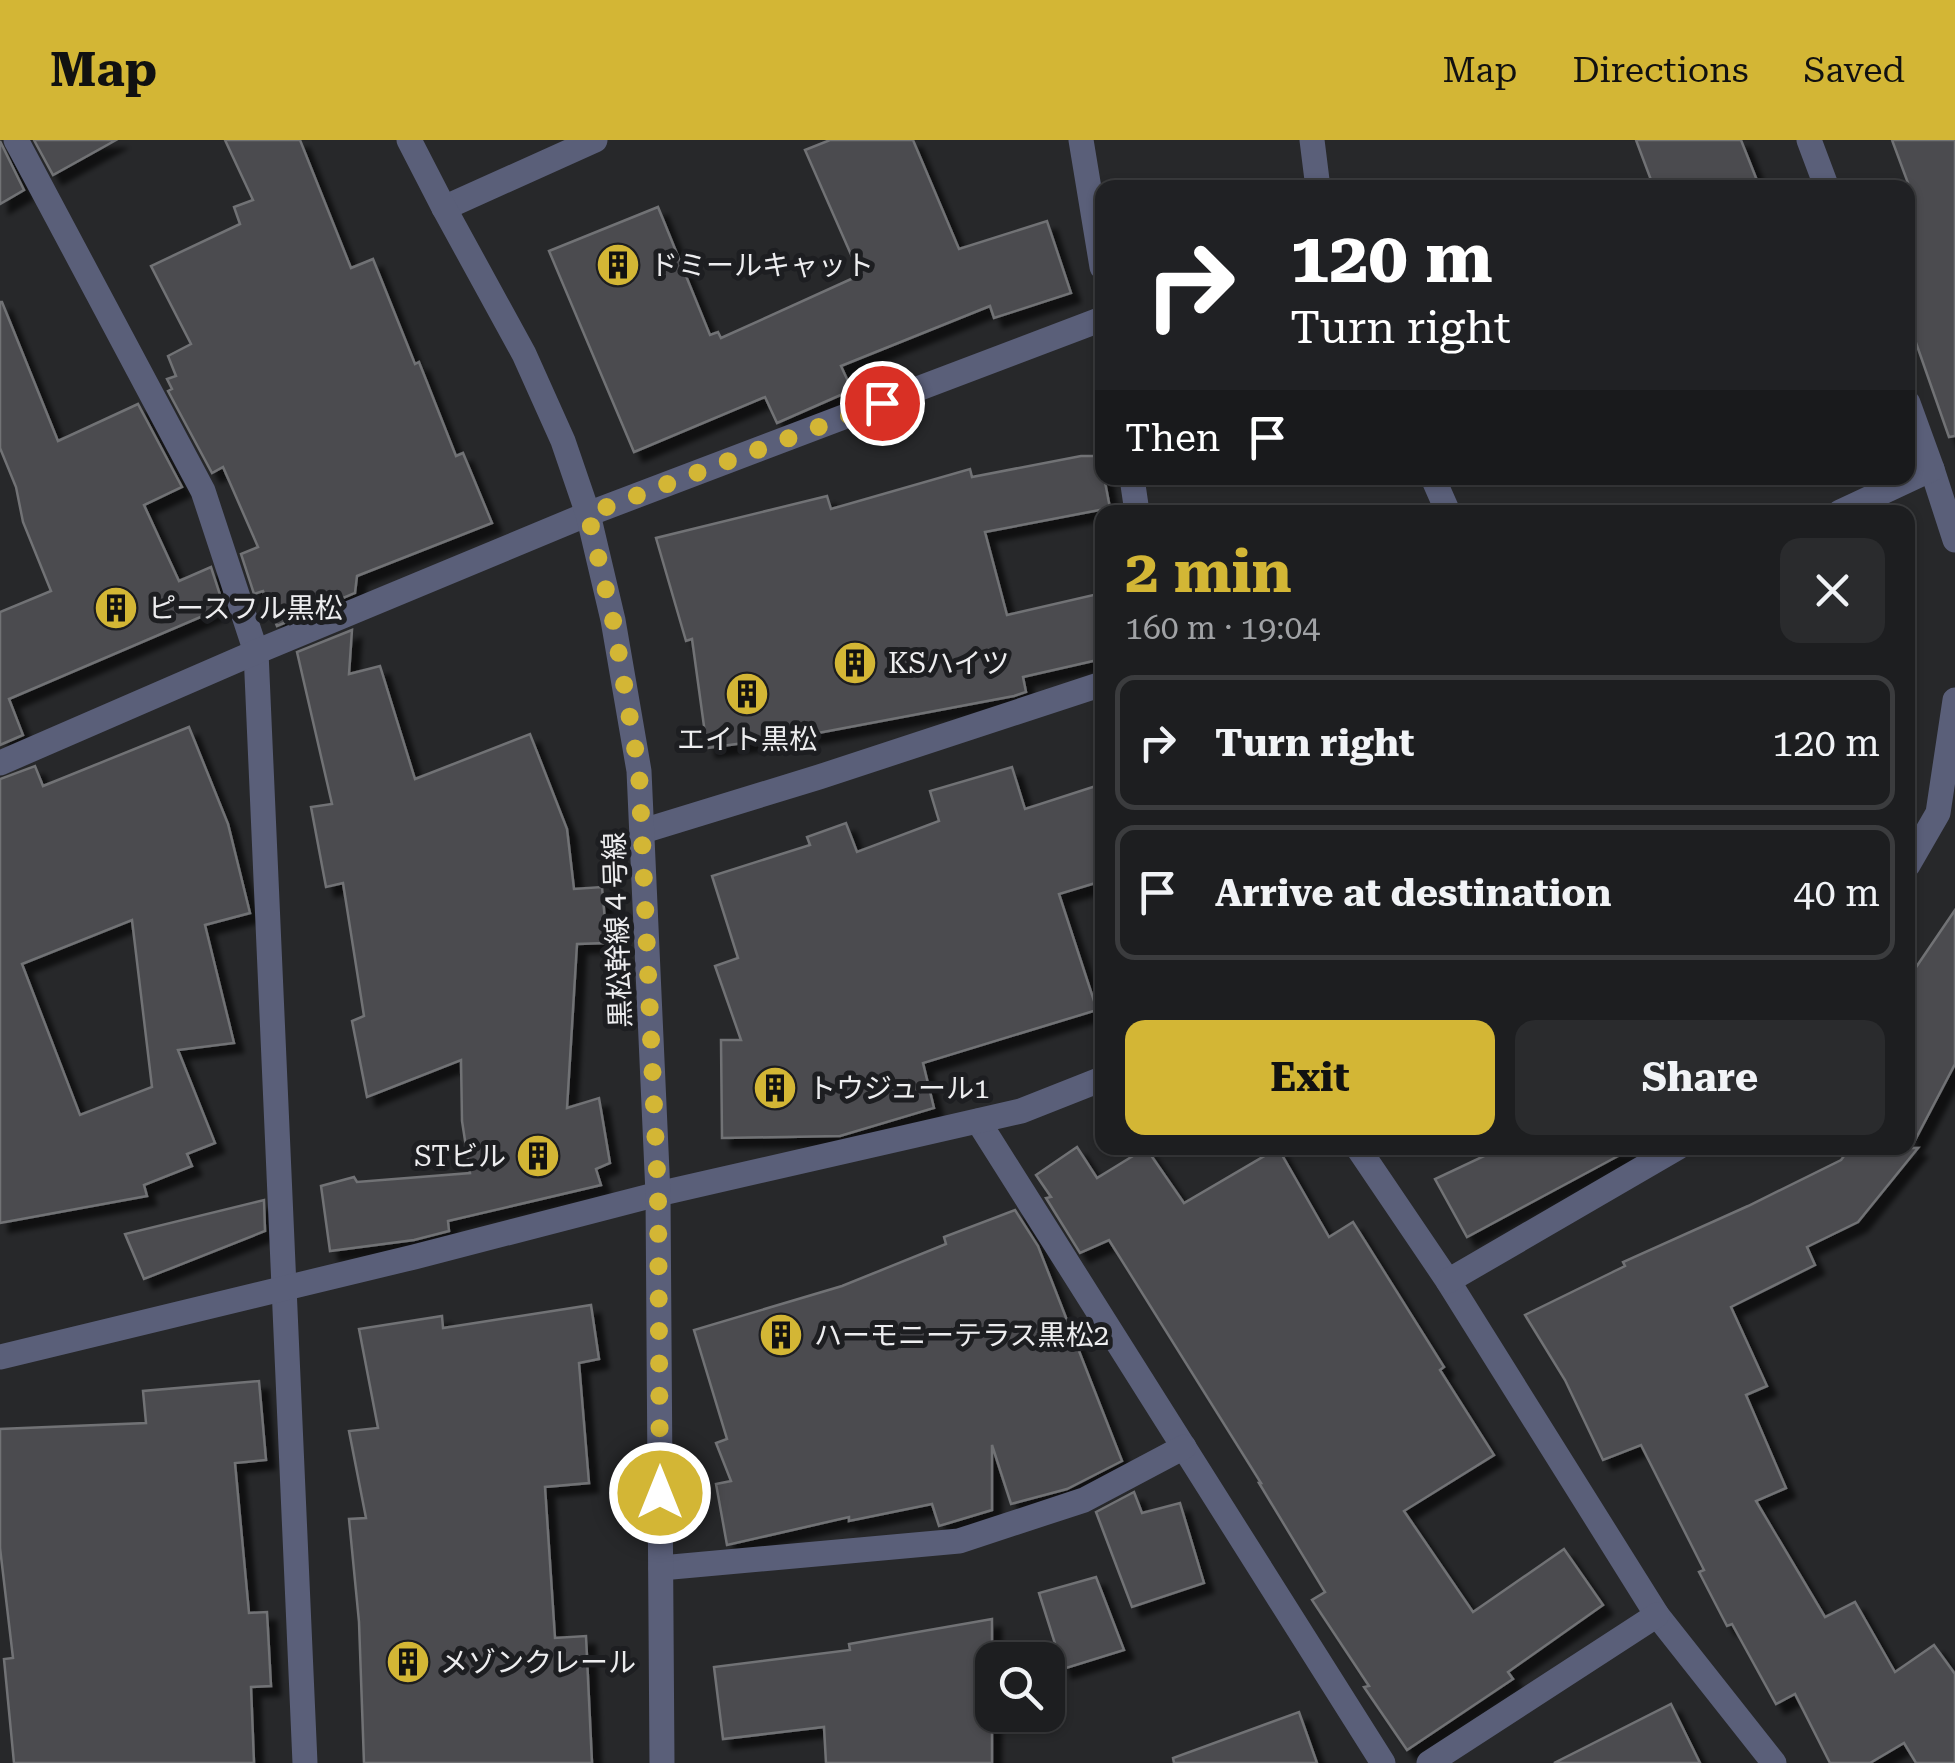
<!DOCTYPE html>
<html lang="en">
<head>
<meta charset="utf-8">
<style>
	:root { --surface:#1d1e20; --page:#2a2b2d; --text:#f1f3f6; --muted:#a0a2a5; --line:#3b3c3e; --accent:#d3b635 }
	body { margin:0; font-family:"Roboto Serif","Noto Sans JP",serif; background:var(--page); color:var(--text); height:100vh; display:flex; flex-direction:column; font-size:38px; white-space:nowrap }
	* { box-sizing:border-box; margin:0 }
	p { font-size:32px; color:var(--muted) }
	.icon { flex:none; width:55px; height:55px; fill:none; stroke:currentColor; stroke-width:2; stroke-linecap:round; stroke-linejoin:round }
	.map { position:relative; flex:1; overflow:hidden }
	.drawer { position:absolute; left:1095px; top:365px; width:820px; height:650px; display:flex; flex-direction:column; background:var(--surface); border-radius:20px; box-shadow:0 2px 8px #0004,0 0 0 2px var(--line) }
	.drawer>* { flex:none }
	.top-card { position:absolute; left:1095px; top:40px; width:820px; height:305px; border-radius:20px; box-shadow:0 2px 8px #0004,0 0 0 2px var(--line); background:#202124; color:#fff; overflow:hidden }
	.fabs { position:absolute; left:975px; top:1502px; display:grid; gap:20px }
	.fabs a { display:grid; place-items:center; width:90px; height:90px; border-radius:20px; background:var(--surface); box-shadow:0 2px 8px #0004,0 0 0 2px var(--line); font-size:50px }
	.pin { position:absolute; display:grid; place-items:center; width:85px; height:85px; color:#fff; margin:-42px; border:5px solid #fff; border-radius:50%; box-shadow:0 2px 10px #0007 }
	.me { position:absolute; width:110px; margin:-55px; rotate:0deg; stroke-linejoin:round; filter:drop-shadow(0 0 8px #0008) }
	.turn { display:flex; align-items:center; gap:35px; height:210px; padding:0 30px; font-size:45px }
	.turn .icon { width:130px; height:130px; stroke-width:2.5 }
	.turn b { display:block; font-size:70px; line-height:85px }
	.then { display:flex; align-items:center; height:95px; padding:0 30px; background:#0003; gap:20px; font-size:38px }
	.round { display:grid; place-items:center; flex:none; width:105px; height:105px; border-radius:20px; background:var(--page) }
	.headline { display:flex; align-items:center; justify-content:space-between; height:170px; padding:0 30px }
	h1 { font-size:60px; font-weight:700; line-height:75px; color:var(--accent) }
	.primary-button { display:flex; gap:20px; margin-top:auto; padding:20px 30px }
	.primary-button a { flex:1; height:115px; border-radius:20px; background:var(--accent); color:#111; font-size:40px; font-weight:700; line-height:115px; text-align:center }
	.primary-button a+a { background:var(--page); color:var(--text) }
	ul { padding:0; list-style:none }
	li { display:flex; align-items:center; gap:30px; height:135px; margin:0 20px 15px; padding:0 10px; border:5px solid var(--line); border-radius:20px }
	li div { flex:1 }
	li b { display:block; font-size:38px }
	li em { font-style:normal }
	header { display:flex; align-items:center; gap:60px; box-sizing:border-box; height:140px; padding:0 50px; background:var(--accent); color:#111 }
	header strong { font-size:48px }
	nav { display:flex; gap:55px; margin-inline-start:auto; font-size:35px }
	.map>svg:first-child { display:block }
	.building { fill:#4b4c4f; stroke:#717275; stroke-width:2.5; fill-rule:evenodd; filter:url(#shadow) }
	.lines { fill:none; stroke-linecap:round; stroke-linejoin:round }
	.minor { stroke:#5a5f79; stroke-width:25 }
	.tertiary { stroke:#5a5f79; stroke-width:25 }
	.route { stroke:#d3b635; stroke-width:18; stroke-dasharray:0 32.4 }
	.labels { text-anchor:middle; stroke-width:10; stroke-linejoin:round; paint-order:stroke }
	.poi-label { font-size:28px; fill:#ededef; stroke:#1d1e21; text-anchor:start }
	.street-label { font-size:28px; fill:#ededef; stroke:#1d1e21 }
</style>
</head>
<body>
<header>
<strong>Map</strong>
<nav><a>Map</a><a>Directions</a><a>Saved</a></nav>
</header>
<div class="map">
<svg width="1955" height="1623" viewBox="0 0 1955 1623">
	<defs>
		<filter id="shadow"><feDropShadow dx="9" dy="9" stdDeviation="2.5" flood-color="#0009"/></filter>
	</defs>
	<rect width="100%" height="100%" fill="#27282a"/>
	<g class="building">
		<path d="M34 0H116L53 35Z"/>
		<path d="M225 0H300L351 128 373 119 415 224 419 222 456 316 463 313 492 383 357 436 355 453 277 486 263 451 254 454 241 414 258 407 223 327 212 333 168 251 172 249 167 239 176 236 168 216 191 204 151 126 240 84 234 67 253 60Z"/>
		<path d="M830 0H913L959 109 1047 81 1071 153 994 178 990 166 841 226 852 250 777 283 765 257 634 312 549 111 658 67 710 195 718 192 721 198 860 135 805 10Z"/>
		<path d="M1636 0H1741L1760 48H1654Z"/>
		<path d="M1892 0H1955V296L1949 297 1908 180V43Z"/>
		<path d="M0 1 24 50 0 64Z"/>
		<path d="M0 162H2L58 301 138 264 182 347 144 365 179 441 211 427 224 467 9 559 23 595 0 605V472L51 451 23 382 16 347 0 308Z"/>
		<path d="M1081 316H1100L1110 368 985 392 1007 475 1102 453V519L1023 537 1026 552 1014 556 818 593 707 608 692 499 686 501 656 398 827 356 831 369 970 329 972 337Z"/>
		<path d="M352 490 349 534 380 526 415 639 530 594 567 689 574 749 602 747 607 803 577 804 567 968 599 958 610 1023 596 1029 601 1045 448 1081 449 1091 414 1100 330 1111 321 1046 354 1037 357 1042 470 1033 462 981 461 920 367 957 352 881 364 876 343 743 326 747 311 667 332 664 297 512Z"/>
		<path d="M189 587 228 684 250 773 205 785 234 903 178 910 215 1003 187 1014 192 1026 144 1045 147 1056 0 1083V639L35 626 43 646ZM132 780 152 947 80 975 22 824Z"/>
		<path d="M1012 627 1025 669 1102 644V741L1059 754 1097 870 923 923 934 968 840 996 722 998 721 900H741L715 826 738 818 712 736 810 705 807 697 846 683 857 712 939 681 930 651Z"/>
		<path d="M1955 770V924L1911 1008H1918L1858 1082 1807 1107 1815 1125 1731 1167 1767 1246 1746 1255 1786 1348 1756 1361 1825 1477 1855 1462 1895 1532 1934 1505 1955 1534V1623H1916L1904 1603 1870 1623H1830L1795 1554 1776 1564 1732 1484 1727 1486 1699 1432 1704 1430 1641 1305 1603 1320 1565 1240 1525 1175 1625 1126 1623 1122 1748 1066 1841 1020 1850 1008H1908V839Z"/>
		<path d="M1077 1007 1097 1038 1146 1008 1184 1063 1278 1008 1329 1097 1353 1082 1444 1227 1440 1230 1494 1315 1404 1371 1473 1472 1564 1409 1603 1465 1508 1532 1513 1539 1407 1610 1364 1547 1369 1546 1312 1460 1325 1452 1259 1343H1261L1109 1100 1080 1113 1046 1058 1051 1057 1036 1035Z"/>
		<path d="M1501 1008H1633L1467 1097 1435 1039Z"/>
		<path d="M264 1060 265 1091 144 1139 125 1094Z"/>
		<path d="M1015 1070 1038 1106 1122 1321 1067 1349 1011 1364 992 1305V1370L939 1386 932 1364 849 1381V1377L727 1405 716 1344 731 1341 716 1303 727 1299 694 1190 842 1146 946 1104 944 1097Z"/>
		<path d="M591 1165 599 1219 579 1223 589 1343 545 1347 555 1498 586 1496 592 1623H364L359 1482 349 1379 366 1378 349 1291 378 1288 359 1189 442 1176 443 1188Z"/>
		<path d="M259 1241 266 1320 235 1323 249 1473 267 1472 271 1546 251 1547 254 1623H14L4 1519 13 1518 0 1408V1289L146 1283 143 1251Z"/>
		<path d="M1134 1352 1142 1373 1180 1363 1204 1443 1132 1467 1096 1372Z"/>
		<path d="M1096 1437 1124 1510 1063 1529 1039 1453Z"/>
		<path d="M992 1479V1623H826L824 1587 723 1599 714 1527 850 1510 849 1504Z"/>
		<path d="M1671 1564 1700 1623H1554Z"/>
		<path d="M1299 1572 1317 1623H1174L1173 1618Z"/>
	</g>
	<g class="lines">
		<g class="minor">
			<path d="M16 0 203 351 256 512 305 1623"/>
			<path d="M1081 0 1102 127"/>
			<path d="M1312 0 1318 48"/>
			<path d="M1809 0 1827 48"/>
			<path d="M444 68 595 0"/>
			<path d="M1932 329 1955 400"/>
			<path d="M1132 338 1137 372"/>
			<path d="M1433 338 1448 372"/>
			<path d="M1840 372 1932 329 1908 263"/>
			<path d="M0 623 256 512 588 374 1102 179"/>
			<path d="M643 691 819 637 1102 544"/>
			<path d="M1908 725 1938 673 1955 560"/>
			<path d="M978 981 1383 1623"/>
			<path d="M1358 1008 1448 1141 1657 1475 1774 1623"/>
			<path d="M1448 1141 1677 1008"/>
			<path d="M0 1217 414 1117 658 1054 1021 971 1102 939"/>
			<path d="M661 1428 959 1401 1084 1360 1184 1307"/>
			<path d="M1429 1623 1657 1475"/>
		</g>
		<path class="tertiary" d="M409 0 444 68 524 214 563 301 588 374 613 480 639 631 658 1054 662 1623"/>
	</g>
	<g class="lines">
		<path class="route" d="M660 1353 658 1054 639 631 613 480 588 374 882 263"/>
	</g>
	<defs>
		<g id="building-disc" transform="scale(2.25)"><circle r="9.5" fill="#d3b635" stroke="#1d1e21"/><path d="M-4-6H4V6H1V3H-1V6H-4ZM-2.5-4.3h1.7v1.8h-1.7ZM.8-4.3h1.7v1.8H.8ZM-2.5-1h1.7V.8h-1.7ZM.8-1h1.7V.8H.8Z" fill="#111"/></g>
	</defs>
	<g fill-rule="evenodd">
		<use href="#building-disc" x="618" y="125"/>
		<use href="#building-disc" x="116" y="468"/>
		<use href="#building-disc" x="855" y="523"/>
		<use href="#building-disc" x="747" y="554"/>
		<use href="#building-disc" x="775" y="948"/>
		<use href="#building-disc" x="538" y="1016"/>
		<use href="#building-disc" x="781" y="1195"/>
		<use href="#building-disc" x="408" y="1522"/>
	</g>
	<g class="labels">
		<g class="poi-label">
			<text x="650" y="135">ドミールキャット</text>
			<text x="148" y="478">ピースフル黒松</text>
			<text x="888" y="533">KSハイツ</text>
			<text x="747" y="609" text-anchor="middle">エイト黒松</text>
			<text x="808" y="958">トウジュール1</text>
			<text x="506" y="1026" text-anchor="end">STビル</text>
			<text x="814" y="1205">ハーモニーテラス黒松2</text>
			<text x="440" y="1532">メゾンクレール</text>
		</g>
		<g class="street-label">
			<text transform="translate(617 790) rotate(-92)" y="10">黒松幹線４号線</text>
		</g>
	</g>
</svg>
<div class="fabs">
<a><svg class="icon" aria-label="search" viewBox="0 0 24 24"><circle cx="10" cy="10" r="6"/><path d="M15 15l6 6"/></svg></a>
</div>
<div class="pin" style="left:882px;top:263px;background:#d93025"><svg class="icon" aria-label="arrive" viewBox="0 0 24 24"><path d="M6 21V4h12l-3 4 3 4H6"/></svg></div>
<svg class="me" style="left:660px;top:1353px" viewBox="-20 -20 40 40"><circle r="17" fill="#d3b635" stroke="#fff" stroke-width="3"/><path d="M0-11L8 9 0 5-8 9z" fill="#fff"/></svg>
<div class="top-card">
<div class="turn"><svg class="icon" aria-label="right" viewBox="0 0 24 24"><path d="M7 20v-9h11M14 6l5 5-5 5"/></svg><div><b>120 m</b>Turn right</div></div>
<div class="then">Then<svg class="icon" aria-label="arrive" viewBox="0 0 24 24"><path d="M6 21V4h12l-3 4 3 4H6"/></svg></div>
</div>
<section class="drawer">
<div class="headline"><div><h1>2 min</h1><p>160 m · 19:04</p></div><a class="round"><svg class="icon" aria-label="close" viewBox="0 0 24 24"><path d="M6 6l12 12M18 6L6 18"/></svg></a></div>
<ul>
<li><svg class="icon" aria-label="right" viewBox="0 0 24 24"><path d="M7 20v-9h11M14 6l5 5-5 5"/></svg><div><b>Turn right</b></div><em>120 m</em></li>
<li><svg class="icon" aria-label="arrive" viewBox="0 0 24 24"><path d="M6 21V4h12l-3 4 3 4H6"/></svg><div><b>Arrive at destination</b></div><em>40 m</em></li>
</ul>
<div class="primary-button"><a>Exit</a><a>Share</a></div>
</section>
</div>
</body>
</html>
